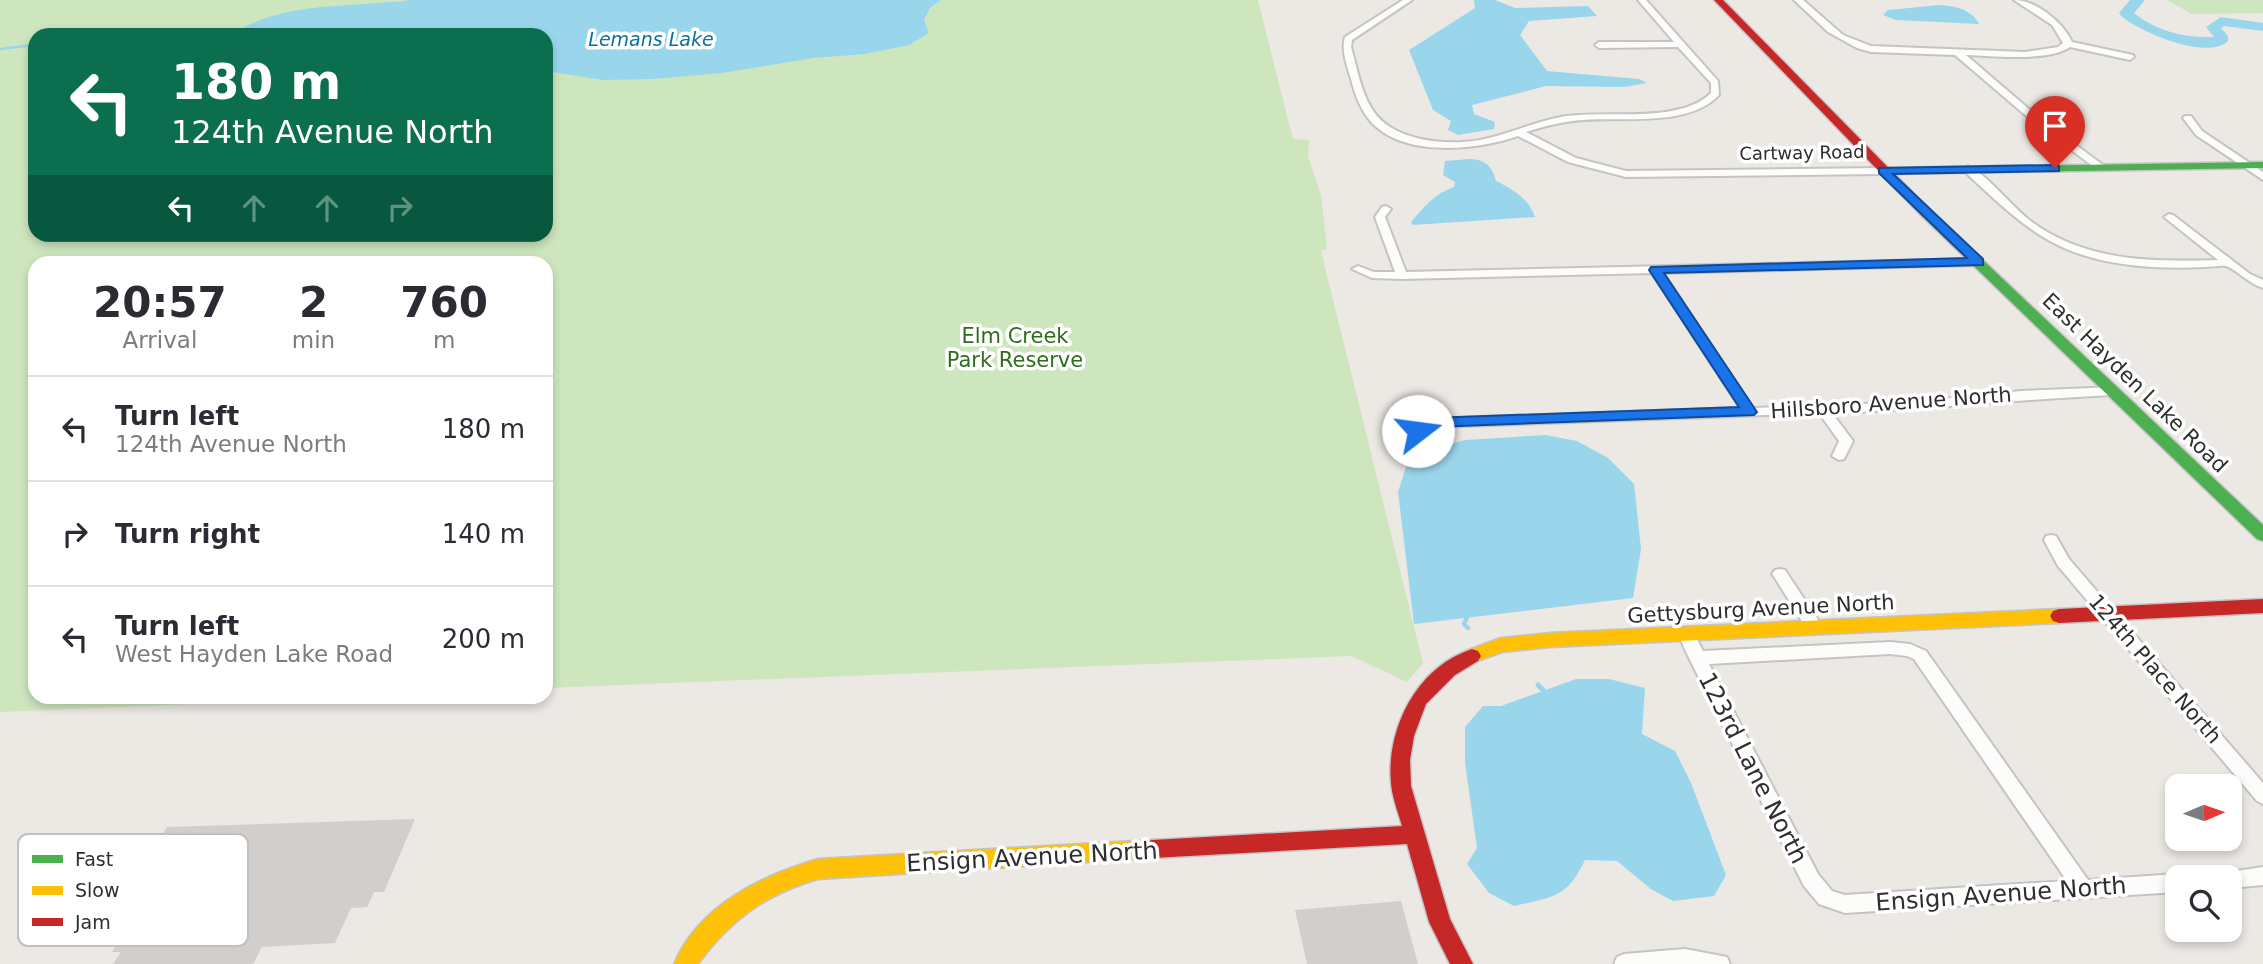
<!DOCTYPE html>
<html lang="en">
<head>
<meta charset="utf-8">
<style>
	:root { --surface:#fff; --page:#f7f7f7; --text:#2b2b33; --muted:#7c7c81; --line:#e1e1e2 }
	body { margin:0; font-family:"DejaVu Sans",sans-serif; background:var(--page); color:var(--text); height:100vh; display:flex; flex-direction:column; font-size:26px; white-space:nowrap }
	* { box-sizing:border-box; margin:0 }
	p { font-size:23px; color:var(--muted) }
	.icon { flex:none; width:38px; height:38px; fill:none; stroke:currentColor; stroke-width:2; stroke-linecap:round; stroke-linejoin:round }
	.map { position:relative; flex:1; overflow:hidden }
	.side { position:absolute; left:28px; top:256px; width:525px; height:448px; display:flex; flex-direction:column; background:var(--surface); border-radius:21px; box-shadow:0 4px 10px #0003 }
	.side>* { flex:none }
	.top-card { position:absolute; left:28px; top:28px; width:525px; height:214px; border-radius:21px; box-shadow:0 4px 10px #0003; background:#0b6e4f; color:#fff; overflow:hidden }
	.needle { width:46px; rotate:88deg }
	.controls { position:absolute; left:2165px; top:774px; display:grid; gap:14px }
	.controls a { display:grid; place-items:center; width:77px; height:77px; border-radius:14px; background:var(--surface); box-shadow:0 4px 10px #0003; font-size:35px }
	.pin { position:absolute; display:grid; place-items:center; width:60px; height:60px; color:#fff; margin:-72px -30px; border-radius:50% 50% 50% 0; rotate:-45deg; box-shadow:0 0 7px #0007 }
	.pin .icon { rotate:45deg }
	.me { position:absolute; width:77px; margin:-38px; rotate:75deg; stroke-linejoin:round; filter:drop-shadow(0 0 5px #0008) }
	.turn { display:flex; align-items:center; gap:24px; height:147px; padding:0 28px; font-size:32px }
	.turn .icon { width:91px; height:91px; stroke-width:2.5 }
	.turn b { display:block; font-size:49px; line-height:60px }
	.lanes { display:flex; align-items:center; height:66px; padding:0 28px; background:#0003; justify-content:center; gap:35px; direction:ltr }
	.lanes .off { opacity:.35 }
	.eta { display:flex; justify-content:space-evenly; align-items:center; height:119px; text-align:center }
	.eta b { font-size:42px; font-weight:800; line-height:49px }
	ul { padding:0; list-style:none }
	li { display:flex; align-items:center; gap:21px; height:105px; padding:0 28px; border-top:2px solid var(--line) }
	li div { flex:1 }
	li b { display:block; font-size:26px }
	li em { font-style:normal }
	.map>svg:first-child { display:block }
	.green { fill:#cee6be; fill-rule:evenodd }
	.water { fill:#99d6ec }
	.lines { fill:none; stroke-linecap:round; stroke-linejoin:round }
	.stream-far2 { stroke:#99d6ec; stroke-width:2.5 }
	.stream-far1 { stroke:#99d6ec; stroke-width:4.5 }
	.stream { stroke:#99d6ec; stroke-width:5 }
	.river { fill:#99d6ec; fill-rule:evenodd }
	.building { fill:#d1cecb }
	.street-casing { stroke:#c5c4c5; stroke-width:4 }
	.fast-casing { stroke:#c5c4c5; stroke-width:3 }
	.slow-casing { stroke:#c5c4c5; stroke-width:3 }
	.jam-casing { stroke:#c5c4c5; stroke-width:3 }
	.street { fill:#fcfcfb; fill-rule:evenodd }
	.fast { fill:#4caf50; fill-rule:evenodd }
	.slow { fill:#ffc107; fill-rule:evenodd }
	.jam { fill:#c62828; fill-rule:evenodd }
	.route { fill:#1a73e8; stroke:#114b97; stroke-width:2 }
	.labels { text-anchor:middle; stroke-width:7; stroke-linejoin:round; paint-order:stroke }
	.far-street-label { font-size:18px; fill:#2e2e2e; stroke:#fff }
	.far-water-label { font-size:19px; font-style:italic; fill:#0d6fa3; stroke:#fff }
	.park-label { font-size:21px; fill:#2c6e1b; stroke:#fff }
	.street-label { font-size:21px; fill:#2e2e2e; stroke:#fff }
	.near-street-label { font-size:24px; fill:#2e2e2e; stroke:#fff }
	.key { fill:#fff; stroke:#c0c0c0; stroke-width:2 }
	.key-label { font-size:19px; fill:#2e2e2e }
</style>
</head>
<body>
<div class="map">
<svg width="2263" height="964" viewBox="0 0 2263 964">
	<rect width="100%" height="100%" fill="#ece8e4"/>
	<g class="green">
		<path d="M0 0H1258L1293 139 1309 140 1308 156 1321 195 1327 249 1321 251 1423 663 1407 682 1351 656 546 688V262H35V696L358 697 0 712ZM35 35H546V234H35Z"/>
		<path d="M2167 0H2263V13L2192 14Z"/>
	</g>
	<g class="water">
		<path d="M411 0H941L930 8 924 20 929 33 909 45 865 54 814 58 722 73 653 79 603 80 546 71V35H232C282 0 352 8 411 0Z"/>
		<path d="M1474 0H1495L1515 8 1588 6 1597 16 1529 21 1520 35 1547 71 1639 79 1647 83 1624 87 1546 86 1472 105 1474 114 1495 122 1494 129 1458 135 1448 130 1451 121 1433 110 1409 50 1475 8Z"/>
		<path d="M1939 5C1955 6 1971 9 1979 24L1896 20 1883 15 1888 10Z"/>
		<path d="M1470 159C1486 160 1492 166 1496 181 1513 189 1529 199 1535 217L1413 225 1411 222C1423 208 1435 193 1454 187L1455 182 1443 175 1445 161Z"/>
		<path d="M1545 435 1577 441 1608 458 1634 484 1641 549 1633 598 1414 624 1398 492 1406 467 1415 454 1465 440Z"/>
		<path d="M1576 679H1609L1645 688 1642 734 1675 751 1691 783 1726 875 1714 896 1673 901 1651 889 1617 861 1585 860C1567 898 1553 897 1514 906L1489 893 1467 864 1477 848 1465 763V727L1483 706H1501Z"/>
	</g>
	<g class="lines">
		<g class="stream-far2">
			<path d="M142 35H237"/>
			<path d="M0 49 35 45"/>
		</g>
		<path class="stream-far1" d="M1468 615 1464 624 1468 628"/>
		<path class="stream" d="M1538 685 1544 691"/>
		<path class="river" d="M2130 0H2145L2134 13C2156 31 2185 38 2214 37L2206 27 2221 17 2263 23V31L2224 26 2221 28 2228 36V41C2207 61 2140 32 2121 16L2119 13Z"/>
	</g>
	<g class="building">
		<path d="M415 819 384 892H374L367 907 351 908 335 943 262 947 253 964H113L121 952H112L158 873 138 874 167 827Z"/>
		<path d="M1401 901 1418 964H1307L1295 910Z"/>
	</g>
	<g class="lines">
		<g class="street-casing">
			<g id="street">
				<path d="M1403 0H1412L1352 40 1351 47C1359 74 1363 111 1390 127 1411 140 1438 143 1462 142 1497 141 1527 123 1561 117 1604 109 1679 125 1711 93V83L1678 47 1599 48 1595 45 1599 42H1674L1638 0H1646L1718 81 1719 95C1689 127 1625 117 1584 120 1564 121 1545 126 1526 132L1576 158 1626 171 1883 168 1888 171 1883 174 1626 177 1568 162 1518 136C1477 150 1406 158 1372 123 1361 111 1355 95 1351 79 1347 66 1341 50 1345 37Z"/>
				<path d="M1794 0H1803L1843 35 1871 46 2025 52 2058 47 2063 43 2052 25 2014 0C2036 0 2063 22 2072 42L2133 55 2134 57 2130 60 2070 47C2048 62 1993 56 1966 55L2037 116 2107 168 2098 170 2031 120 1955 55 1871 52 1857 48 1828 32Z"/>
				<path d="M2185 116H2191L2202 131 2263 172V180L2196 135 2183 118Z"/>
				<path d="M1968 166C1985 173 2011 205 2028 219 2083 262 2152 262 2218 260L2164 217 2169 214 2173 215 2250 274 2263 280V288C2249 284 2236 269 2226 266 2221 265 2211 267 2205 267 2187 268 2169 268 2151 267 2058 260 2029 232 1964 171L1963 169Z"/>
				<path d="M1386 206 1391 209 1385 217 1406 272 1978 259 1984 262 1978 265 1663 273 1753 408 1913 402 2021 391 2115 387 2121 391 2115 395C2020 399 1926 410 1832 413L1853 441 1844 459 1839 460 1832 456 1839 441 1819 413 1433 427 1418 435 1411 431 1430 419 1740 408 1652 273 1402 279 1372 278 1352 269 1358 266 1374 272H1395L1375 217 1382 207Z"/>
				<path d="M2051 535 2056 536 2069 559 2263 783V804L2257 801 2058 566 2044 540 2046 536Z"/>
				<path d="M1780 569 1785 570 1820 623 1822 627 1820 631 1814 633 1808 631 1775 578 1772 574 1775 570Z"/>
				<path d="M1686 628 1692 630 1703 651 1890 642 1910 644 1926 651 2088 880 2177 874 2183 877H2177V892L1845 913 1819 904 1804 886 1689 658 1678 634 1680 630ZM1890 654 1907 656 1914 659 2067 881 1845 895 1832 891 1818 874 1709 664Z"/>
				<path d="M2263 867V885L2230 888V877H2222L2223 873Z"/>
				<path d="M1685 949 1727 957 1730 964H1614L1617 957 1624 954Z"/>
			</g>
		</g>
		<g class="fast-casing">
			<g id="fast">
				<path d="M2263 162V168L1883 174 1877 171 1883 168Z"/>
				<path d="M1927 210 1931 211 2263 525V541L2257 539 1923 217V211Z"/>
			</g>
		</g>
		<g class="slow-casing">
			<g id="slow">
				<path d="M2059 609 2065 611 2068 616 2065 621 2059 623 1550 647 1502 652 1472 663 1466 661 1463 656 1466 651 1501 638 1550 633Z"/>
				<path d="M1152 840 1159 842 1162 849 1159 856 1152 858 818 879C766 894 730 920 698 964H674C699 905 761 876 818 859Z"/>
			</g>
		</g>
		<g class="jam-casing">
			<g id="jam">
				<path d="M1714 0H1723L1931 211V217H1923Z"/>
				<path d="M2263 599V613L2059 623 2053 621 2050 616 2053 611 2059 609Z"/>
				<path d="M1472 649 1478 651 1481 656 1478 661 1455 675 1426 704 1414 736 1410 760 1411 786 1450 919 1473 964H1450L1429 922 1407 844 1152 858 1145 856 1142 849 1145 842 1152 840 1402 826C1398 812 1392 797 1391 783 1386 728 1417 667 1472 649Z"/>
			</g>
		</g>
		<use href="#street" class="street"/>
		<use href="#fast" class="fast"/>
		<use href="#slow" class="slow"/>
		<use href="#jam" class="jam"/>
	</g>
	<path class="route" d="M2055 165 2059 166V171L1893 174 1983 259V265L1664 273 1757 412 1754 415 1433 427 1418 436 1411 431 1430 418 1739 407 1649 270 1651 267 1967 258 1879 173V168Z"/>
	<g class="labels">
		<g class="far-street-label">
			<text transform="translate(1802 153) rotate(-1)" y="6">Cartway Road</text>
		</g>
		<g class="far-water-label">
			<text x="651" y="46">Lemans Lake</text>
		</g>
		<g class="park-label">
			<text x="1015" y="343">Elm Creek<tspan x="1015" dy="24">Park Reserve</tspan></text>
		</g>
		<g class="street-label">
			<text transform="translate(2135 383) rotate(44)" y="7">East Hayden Lake Road</text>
			<text transform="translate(1891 403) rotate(-4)" y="7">Hillsboro Avenue North</text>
			<text transform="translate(1761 609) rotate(-3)" y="7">Gettysburg Avenue North</text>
			<text transform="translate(2155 669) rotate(49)" y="7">124th Place North</text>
		</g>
		<g class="near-street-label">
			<text transform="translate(1753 768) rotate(63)" y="8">123rd Lane North</text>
			<text transform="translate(1032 857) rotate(-3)" y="8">Ensign Avenue North</text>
			<text transform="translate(2001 894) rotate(-4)" y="8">Ensign Avenue North</text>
		</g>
	</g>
	<rect x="18" y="834" width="230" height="112" rx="10" class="key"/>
	<rect x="32" y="855" width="31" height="8" fill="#4caf50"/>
	<rect x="32" y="886" width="31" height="9" fill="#ffc107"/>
	<rect x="32" y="918" width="31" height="8" fill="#c62828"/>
	<g class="key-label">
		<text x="75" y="866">Fast</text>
		<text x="75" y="897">Slow</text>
		<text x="75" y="929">Jam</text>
	</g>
</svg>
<div class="controls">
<a><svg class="needle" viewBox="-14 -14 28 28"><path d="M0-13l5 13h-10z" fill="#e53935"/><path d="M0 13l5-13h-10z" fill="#7c7c81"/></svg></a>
<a><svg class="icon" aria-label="search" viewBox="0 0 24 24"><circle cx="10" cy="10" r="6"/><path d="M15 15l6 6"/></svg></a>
</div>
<div class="pin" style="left:2055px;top:168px;background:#d93025"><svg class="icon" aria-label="arrive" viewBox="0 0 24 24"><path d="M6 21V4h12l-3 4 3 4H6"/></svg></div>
<svg class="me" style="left:1418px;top:431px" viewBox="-20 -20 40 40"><circle r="19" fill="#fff"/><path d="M0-13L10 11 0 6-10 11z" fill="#1a73e8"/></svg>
<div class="top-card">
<div class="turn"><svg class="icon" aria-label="left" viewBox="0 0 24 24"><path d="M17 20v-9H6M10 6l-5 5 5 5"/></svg><div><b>180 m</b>124th Avenue North</div></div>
<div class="lanes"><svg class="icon" aria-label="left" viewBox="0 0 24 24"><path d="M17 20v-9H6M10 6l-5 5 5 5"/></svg><svg class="icon off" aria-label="ahead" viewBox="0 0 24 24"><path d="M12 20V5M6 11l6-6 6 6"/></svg><svg class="icon off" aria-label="ahead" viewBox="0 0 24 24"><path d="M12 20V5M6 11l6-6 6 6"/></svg><svg class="icon off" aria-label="right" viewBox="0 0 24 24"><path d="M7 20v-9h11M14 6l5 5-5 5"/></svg></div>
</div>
<section class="side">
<div class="eta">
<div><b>20:57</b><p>Arrival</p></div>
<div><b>2</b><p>min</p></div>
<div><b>760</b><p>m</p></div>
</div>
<ul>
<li><svg class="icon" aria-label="left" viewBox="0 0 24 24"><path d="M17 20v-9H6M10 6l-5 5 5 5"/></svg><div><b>Turn left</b><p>124th Avenue North</p></div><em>180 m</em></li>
<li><svg class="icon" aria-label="right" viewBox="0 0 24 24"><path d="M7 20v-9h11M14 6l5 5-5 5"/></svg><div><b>Turn right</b></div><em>140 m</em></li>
<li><svg class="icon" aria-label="left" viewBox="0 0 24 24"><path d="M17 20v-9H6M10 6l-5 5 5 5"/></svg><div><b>Turn left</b><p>West Hayden Lake Road</p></div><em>200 m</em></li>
</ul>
</section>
</div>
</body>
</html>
